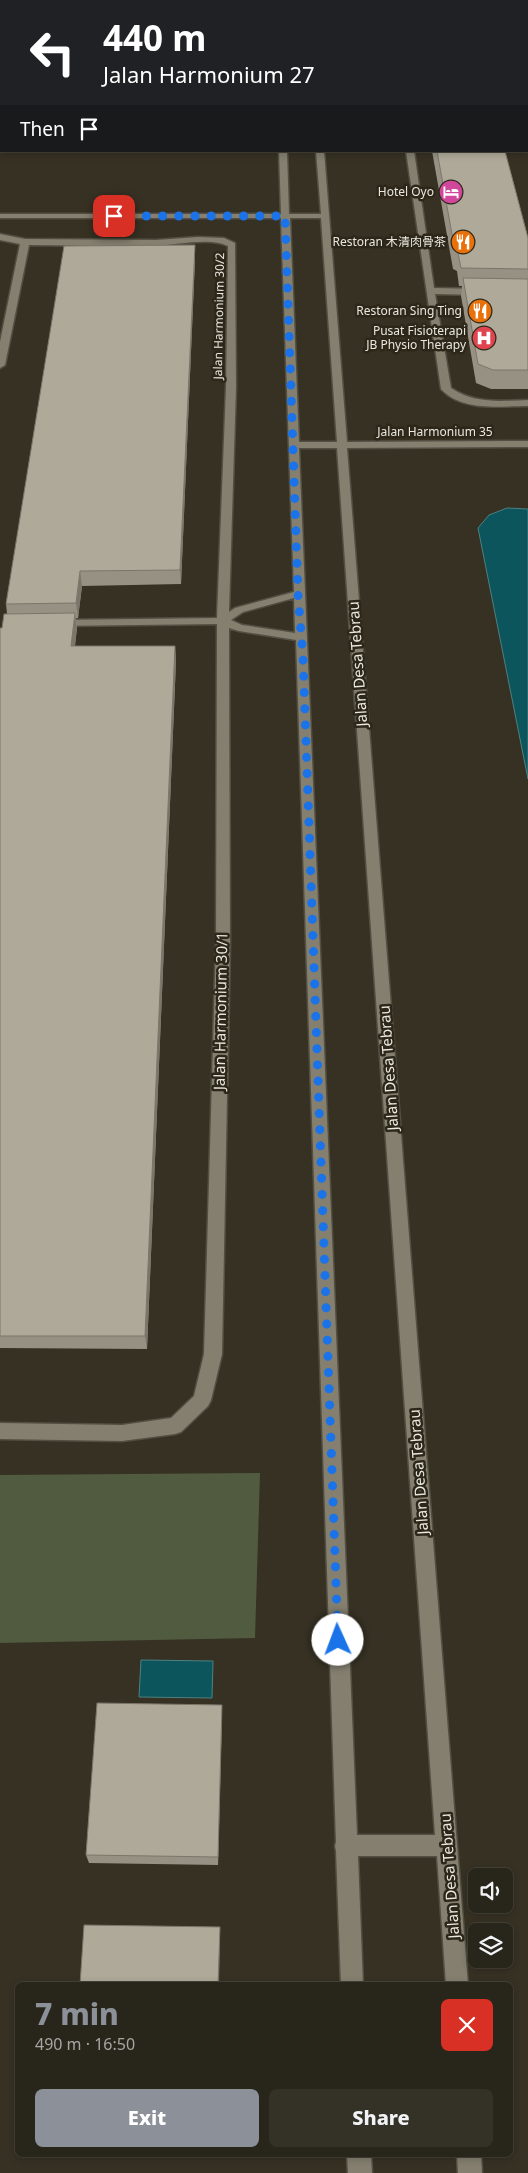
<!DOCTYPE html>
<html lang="en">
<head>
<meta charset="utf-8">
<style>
	:root { --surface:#28251a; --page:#343127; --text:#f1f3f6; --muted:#a5a5a2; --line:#444239; --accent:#8c9099 }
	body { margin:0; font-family:"Noto Sans","Noto Sans SC",sans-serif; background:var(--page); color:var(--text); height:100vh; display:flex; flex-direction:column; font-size:19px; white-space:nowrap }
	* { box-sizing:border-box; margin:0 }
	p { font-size:16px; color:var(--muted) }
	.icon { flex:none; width:28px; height:28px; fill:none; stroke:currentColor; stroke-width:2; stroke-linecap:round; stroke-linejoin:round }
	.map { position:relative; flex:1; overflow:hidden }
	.details { position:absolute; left:15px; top:1982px; width:498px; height:175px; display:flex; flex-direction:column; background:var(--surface); border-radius:8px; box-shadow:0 2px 8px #0003,0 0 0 1px var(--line) }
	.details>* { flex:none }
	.top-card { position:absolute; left:0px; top:0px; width:529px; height:152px; box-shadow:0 2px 8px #0003,0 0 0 1px var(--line); background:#202124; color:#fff; overflow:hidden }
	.fabs { position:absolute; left:468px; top:1868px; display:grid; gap:10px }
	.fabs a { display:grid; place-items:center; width:45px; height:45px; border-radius:8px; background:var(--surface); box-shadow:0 2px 8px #0003,0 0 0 1px var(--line); font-size:25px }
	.pin { position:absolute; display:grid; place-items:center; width:42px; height:42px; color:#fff; margin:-21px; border-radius:10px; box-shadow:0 2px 8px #0006 }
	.me { position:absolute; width:55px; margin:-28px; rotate:358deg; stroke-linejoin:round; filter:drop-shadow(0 0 4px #0008) }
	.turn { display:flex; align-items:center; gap:18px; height:105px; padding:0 20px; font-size:22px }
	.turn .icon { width:65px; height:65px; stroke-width:2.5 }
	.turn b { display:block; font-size:35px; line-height:42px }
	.then { display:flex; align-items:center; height:48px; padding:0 20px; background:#0003; gap:10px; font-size:19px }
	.round { display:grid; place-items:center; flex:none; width:52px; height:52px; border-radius:8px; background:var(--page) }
	.headline { display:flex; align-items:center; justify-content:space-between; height:85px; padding:0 20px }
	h1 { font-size:30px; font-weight:800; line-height:38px; color:var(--accent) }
	.button { display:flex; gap:10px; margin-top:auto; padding:10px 20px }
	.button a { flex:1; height:58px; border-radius:8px; background:var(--accent); color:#fff; font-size:20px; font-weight:800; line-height:58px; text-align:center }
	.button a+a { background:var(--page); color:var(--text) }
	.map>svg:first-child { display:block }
	.green { fill:#515b40 }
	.water { fill:#0c555c; stroke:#4e8183 }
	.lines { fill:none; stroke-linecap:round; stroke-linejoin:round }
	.minor-casing { stroke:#524f42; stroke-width:3 }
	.minor { fill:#847f6f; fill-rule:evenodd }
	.wall { fill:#969183 }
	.shaded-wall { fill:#7a766a }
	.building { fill:#aea998; stroke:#7a766a }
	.route { stroke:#1a73e8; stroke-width:9; stroke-dasharray:0 16.2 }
	.labels { text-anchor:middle; stroke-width:5; stroke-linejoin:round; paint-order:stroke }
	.far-poi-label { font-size:12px; fill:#e9e7de; stroke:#2c2719; text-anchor:end }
	.far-street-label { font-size:12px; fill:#e9e7de; stroke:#2c2719 }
	.street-label { font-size:15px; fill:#e9e7de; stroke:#2c2719 }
</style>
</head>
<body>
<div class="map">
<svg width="528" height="2173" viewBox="0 0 528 2173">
	<rect width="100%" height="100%" fill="#363123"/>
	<path class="green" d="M260 1473 255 1638 0 1643V1475Z"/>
	<g class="water">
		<path d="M507 508 528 509V779L478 528 489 515Z"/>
		<path d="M141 1660 213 1661 212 1698 139 1697Z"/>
	</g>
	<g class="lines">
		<g class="minor-casing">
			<g id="minor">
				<rect x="275" y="0" width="6" height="1"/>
				<rect x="305" y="0" width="6" height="1"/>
				<path d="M380 0H387V1H381Z"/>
				<path d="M279 151H287L289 214H321L316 151H324L347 442 528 441V447L347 448 468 1985H446L437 1856H358L363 1985H341L336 1851 335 1846 336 1842 296 640 239 631 229 628 230 942 222 1354 211 1400 208 1406 181 1432 175 1434 122 1441 0 1439V1423L122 1425 171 1418 194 1396 204 1354 216 942 217 624 56 626 50 623 56 620 217 618 226 387 228 246C210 237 176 245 156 246 113 247 71 245 29 245L5 365 0 368V342L20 244 0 240V234L25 239 156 240 198 237 224 238 235 243 236 387 229 612 235 608 294 592 281 218H0V214H281ZM290 218H321L337 442H299ZM299 448H337L435 1835H357ZM294 598 295 633 242 625 231 620 243 612Z"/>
				<path d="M406 151H414L434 288 482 289 486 292 482 295 435 294 451 388C474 404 501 401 528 400V406C501 406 462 412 441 389Z"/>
				<path d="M347 2155H371L372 2173H348Z"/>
				<path d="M457 2155H481L482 2173H458Z"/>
			</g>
		</g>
		<use href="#minor" class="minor"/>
	</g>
	<g class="wall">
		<path d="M432 151H505L528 238V389H491L476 383 461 296 462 286H459L457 271 453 269Z"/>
		<path d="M195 245V259L181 584 82 586 78 618H76L77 628 75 646H175L176 661 147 1349 0 1348V628H2L7 614 6 604Z"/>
		<path d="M222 1714 218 1865 89 1863 86 1855Z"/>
	</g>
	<g class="shaded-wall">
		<path d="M195 245V259L181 584 180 570Z"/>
		<path d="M80 571 82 586 78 618 76 603Z"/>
		<path d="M75 613 77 628 73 661 71 646Z"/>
		<path d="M175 646 176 661 147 1349 145 1336Z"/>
		<path d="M222 1705V1714L218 1865V1857Z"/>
		<path d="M220 1927V1934L219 1985H218Z"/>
	</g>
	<g class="building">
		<rect x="411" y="0" width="59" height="1"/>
		<path d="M437 151H505L528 238V269L461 268 458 253 455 251Z"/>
		<path d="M195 245 180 570 80 571 76 603 6 604 64 246Z"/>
		<path d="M463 278 528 279V370H493L478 364Z"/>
		<path d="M75 613 71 646H175L145 1336H0V628H2L4 614Z"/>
		<path d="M97 1703 222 1705 218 1857 86 1855Z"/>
		<path d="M84 1925 220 1927 218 1985H80Z"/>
	</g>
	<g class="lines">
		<path class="route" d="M114 216H285L298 594 303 657 338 1640"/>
	</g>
	<defs>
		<g id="hotel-disc" transform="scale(1.25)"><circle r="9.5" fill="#d1479c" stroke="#2c2719"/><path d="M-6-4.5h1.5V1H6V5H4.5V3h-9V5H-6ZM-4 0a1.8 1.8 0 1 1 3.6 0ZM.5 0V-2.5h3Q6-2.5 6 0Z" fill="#fff"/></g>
		<g id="restaurant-disc" transform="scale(1.25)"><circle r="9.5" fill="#e8710a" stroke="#2c2719"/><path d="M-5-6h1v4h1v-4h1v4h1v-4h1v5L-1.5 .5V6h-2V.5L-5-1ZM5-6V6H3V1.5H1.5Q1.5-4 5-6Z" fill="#fff"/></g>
		<g id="hospital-disc" transform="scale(1.25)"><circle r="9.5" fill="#e0444e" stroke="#2c2719"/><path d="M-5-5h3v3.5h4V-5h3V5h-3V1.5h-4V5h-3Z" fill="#fff"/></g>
	</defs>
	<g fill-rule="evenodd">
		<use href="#hotel-disc" x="451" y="192"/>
		<use href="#restaurant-disc" x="463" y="242"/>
		<use href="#restaurant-disc" x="480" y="311"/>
		<use href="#hospital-disc" x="484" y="338"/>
	</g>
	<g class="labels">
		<g class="far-poi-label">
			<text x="434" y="196">Hotel Oyo</text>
			<text x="446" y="246">Restoran 木清肉骨茶</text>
			<text x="462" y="315">Restoran Sing Ting</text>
			<text x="466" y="335">Pusat Fisioterapi<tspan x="466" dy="14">JB Physio Therapy</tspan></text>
		</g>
		<g class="far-street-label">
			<text transform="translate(219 316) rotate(-89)" y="4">Jalan Harmonium 30/2</text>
			<text x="435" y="436">Jalan Harmonium 35</text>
		</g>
		<g class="street-label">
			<text transform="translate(358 664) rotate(-94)" y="5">Jalan Desa Tebrau</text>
			<text transform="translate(221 1011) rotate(-89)" y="5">Jalan Harmonium 30/1</text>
			<text transform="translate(389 1068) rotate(-94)" y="5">Jalan Desa Tebrau</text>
			<text transform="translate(419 1472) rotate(-94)" y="5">Jalan Desa Tebrau</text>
			<text transform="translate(450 1876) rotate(-94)" y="5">Jalan Desa Tebrau</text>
		</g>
	</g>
</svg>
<div class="fabs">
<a><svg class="icon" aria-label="sound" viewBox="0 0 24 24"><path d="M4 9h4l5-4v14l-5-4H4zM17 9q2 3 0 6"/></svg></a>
<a><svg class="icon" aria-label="layers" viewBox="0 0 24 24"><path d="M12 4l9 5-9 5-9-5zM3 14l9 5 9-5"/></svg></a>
</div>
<div class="pin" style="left:114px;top:216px;background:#d93025"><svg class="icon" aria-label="arrive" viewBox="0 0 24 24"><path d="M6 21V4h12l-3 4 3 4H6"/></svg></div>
<svg class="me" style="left:338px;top:1640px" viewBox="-20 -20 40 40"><circle r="19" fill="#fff"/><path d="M0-13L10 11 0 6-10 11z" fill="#1a73e8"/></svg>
<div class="top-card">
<div class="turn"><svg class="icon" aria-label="left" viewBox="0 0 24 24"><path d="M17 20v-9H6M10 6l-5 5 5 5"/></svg><div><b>440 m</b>Jalan Harmonium 27</div></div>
<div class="then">Then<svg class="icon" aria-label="arrive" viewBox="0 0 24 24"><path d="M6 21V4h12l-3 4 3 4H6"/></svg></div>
</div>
<section class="details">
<div class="headline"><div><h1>7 min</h1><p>490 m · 16:50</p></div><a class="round" style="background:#d93025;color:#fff"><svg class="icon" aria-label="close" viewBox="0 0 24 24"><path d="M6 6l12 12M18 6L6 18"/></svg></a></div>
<div class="button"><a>Exit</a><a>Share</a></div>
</section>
</div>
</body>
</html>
